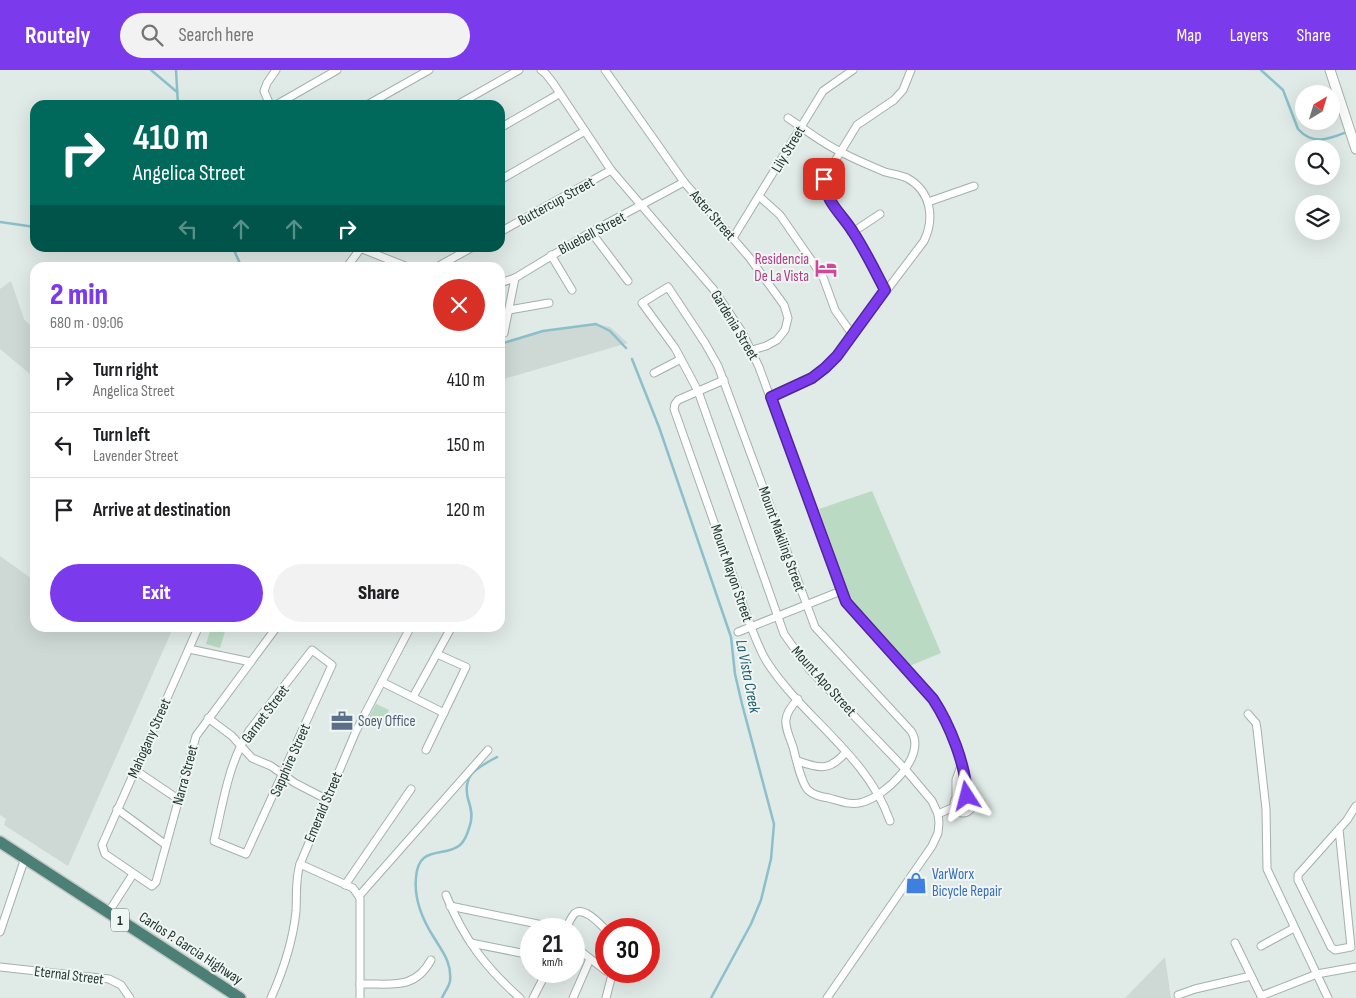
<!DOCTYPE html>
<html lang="en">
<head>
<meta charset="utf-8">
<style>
	:root { --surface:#fff; --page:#f2f2f2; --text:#202124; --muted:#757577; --line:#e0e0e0; --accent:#7c3aed }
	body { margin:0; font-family:"Sofia Sans Condensed",sans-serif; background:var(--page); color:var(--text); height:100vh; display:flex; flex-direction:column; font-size:19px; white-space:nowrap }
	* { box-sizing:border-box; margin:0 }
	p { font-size:16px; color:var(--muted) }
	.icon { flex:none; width:28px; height:28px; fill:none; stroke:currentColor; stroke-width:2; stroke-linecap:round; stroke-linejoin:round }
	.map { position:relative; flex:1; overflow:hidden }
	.details { position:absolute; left:30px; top:192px; width:475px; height:370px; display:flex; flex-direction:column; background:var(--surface); border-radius:15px; box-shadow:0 5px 20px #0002 }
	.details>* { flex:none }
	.guide { position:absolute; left:30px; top:30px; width:475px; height:152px; border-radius:15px; box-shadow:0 5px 20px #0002; background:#00695c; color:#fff; overflow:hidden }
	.needle { width:32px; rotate:38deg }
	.controls { position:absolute; left:1295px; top:15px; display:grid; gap:10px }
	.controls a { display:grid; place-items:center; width:45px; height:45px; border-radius:50%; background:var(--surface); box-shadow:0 5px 20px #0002; font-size:25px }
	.speed { position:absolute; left:520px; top:848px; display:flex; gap:10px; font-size:25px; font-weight:700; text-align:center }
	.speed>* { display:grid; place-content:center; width:65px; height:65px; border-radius:50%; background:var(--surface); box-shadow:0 5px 20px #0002; line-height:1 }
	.speed small { font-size:12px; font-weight:400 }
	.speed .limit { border:8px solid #d22; background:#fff; color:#111 }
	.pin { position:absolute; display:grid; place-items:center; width:42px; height:42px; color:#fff; margin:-21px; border-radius:10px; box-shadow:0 2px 8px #0006 }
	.me { position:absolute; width:55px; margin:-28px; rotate:351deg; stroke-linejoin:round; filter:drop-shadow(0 0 4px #0008) }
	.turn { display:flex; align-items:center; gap:18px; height:105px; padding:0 20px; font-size:22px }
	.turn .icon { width:65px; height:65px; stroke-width:2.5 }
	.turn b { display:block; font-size:35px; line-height:42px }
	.lanes { display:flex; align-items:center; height:48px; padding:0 20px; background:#0003; justify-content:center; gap:25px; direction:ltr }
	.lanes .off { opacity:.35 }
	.round { display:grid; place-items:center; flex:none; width:52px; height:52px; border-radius:26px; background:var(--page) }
	.summary { display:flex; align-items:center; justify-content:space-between; height:85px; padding:0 20px }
	h1 { font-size:30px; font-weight:800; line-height:38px; color:var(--accent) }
	.action { display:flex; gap:10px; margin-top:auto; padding:10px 20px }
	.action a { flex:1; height:58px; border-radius:30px; background:var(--accent); color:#fff; font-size:20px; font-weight:800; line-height:58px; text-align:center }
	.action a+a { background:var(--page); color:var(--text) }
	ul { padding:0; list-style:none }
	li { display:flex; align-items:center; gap:15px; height:65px; padding:0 20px; border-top:1px solid var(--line) }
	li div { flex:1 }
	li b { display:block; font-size:19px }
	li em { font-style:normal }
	header { display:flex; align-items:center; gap:30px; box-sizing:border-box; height:70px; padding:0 25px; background:var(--accent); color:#fff }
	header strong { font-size:24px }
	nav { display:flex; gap:28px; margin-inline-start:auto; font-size:18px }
	.search { width:350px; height:45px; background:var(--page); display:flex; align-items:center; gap:12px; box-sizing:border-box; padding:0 18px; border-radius:28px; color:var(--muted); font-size:19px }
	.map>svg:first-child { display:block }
	.built { fill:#ced9d5 }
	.green { fill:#badac4 }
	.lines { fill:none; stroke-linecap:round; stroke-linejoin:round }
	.stream { stroke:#8bbfcb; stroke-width:2.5 }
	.minor-casing { stroke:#a3b1ad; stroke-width:9 }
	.tertiary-casing { stroke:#a3b1ad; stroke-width:11 }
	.trunk-casing { stroke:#c1c7c6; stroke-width:14 }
	.minor { stroke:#fff; stroke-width:7 }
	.tertiary { stroke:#fff; stroke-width:9 }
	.trunk { stroke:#4c8076; stroke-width:11 }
	.route-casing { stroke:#51269a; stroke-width:12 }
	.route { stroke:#7c3aed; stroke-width:9 }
	.labels { text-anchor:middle; stroke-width:4; stroke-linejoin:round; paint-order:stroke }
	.shield { fill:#f0f6f3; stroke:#60716d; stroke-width:1 }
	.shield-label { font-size:14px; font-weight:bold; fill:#223833 }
	.street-label { font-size:15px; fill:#223833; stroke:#f0f6f3 }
	.hotel-label { font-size:15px; fill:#b23c85; stroke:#f0f6f3; text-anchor:end }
	.service-label { font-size:15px; fill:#4e5e75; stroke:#f0f6f3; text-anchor:start }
	.shop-label { font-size:15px; fill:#366cbe; stroke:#f0f6f3; text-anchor:start }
	.water-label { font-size:16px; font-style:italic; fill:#205f70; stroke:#f0f6f3 }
</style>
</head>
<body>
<header>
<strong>Routely</strong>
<div class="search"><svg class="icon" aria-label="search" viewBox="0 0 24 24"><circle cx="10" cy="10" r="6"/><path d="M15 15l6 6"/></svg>Search here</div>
<nav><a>Map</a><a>Layers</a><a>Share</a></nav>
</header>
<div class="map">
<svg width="1356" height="928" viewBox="0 0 1356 928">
	<rect width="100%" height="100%" fill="#e0eae6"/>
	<g class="built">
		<path d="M11 211 24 249 35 261V308L0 279V219Z"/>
		<path d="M596 254 610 257 628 273 500 310V274L543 261Z"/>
		<path d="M0 486 35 511V558H173L68 796 4 755 6 749 0 745Z"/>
		<path d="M1165 887 1171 928H1125Z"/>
	</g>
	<g class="green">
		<path d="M872 421 941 583 907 597 855 536 848 524 819 439Z"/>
		<path d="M211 558H226L220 578 206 574Z"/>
		<path d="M376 634 389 640 380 658 367 651Z"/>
	</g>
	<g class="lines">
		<g class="stream">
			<path d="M151 0 177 22"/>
			<path d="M176 0 178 35"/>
			<path d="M1261 0 1283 20 1298 59C1313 76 1329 69 1347 62"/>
			<path d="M0 152 35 157"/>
			<path d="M85 178C101 182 117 181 134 178"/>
			<path d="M233 178 242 198"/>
			<path d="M500 274 543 261 596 254 610 261 626 278"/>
			<path d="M632 289 659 357 731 567 735 604 742 634 774 754 771 789 761 830 751 854 711 928"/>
			<path d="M442 928C444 923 449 917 450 911 452 892 442 881 433 866 423 850 414 828 416 808 418 774 445 788 460 775 466 770 468 762 470 755 473 746 471 738 468 729 462 704 477 698 497 687"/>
		</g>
		<g class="minor-casing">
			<g id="minor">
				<path d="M541 0 546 4 553 13 611 100 714 220 742 262 759 297 841 521 857 546 933 629C950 655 966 695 967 726"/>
				<path d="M605 0 684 112 749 187 784 235 788 248 785 260 777 270 766 276 752 280"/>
				<path d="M270 35 264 21 267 13 276 0"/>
				<path d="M276 35 337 0"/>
				<path d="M367 35 429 0"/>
				<path d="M457 35 519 0"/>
				<path d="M500 58 559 24"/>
				<path d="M500 110 585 61"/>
				<path d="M760 127 780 145 823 207 835 240 852 264"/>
				<path d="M928 132 974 116"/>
				<path d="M500 162 611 100"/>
				<path d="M591 162 628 211"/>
				<path d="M853 162 880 144"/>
				<path d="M733 168 823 21 853 0"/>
				<path d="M360 178 410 198"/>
				<path d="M551 185 572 220"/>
				<path d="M346 198 361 178"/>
				<path d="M435 198 471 178"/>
				<path d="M500 213 515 208 591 162 684 112"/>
				<path d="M885 220C875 201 865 180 853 162 842 144 824 132 824 109L857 55 894 30 903 20 911 0"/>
				<path d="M509 240 549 233"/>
				<path d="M504 263 515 208"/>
				<path d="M654 303 681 289"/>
				<path d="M724 310 678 330 675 334 674 339 751 557C756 569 760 581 767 592 804 649 867 685 890 751"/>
				<path d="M771 327C797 315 817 308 837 286L924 171C935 148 931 121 907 108 900 105 892 104 885 102 871 96 856 90 843 83 823 74 806 60 788 48"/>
				<path d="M198 558 102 775 105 784 152 816 156 812 196 666 276 558"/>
				<path d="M738 562 841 521"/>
				<path d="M189 579 251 592"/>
				<path d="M312 580 332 595 246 784 214 771C223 734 228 694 249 661Z"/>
				<path d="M382 612 444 643"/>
				<path d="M413 627 451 558"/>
				<path d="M798 629C780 648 785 655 793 677 796 688 801 713 808 720 814 726 822 727 829 728 840 731 852 736 863 732 885 726 928 686 911 661L815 557 718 296 705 273 668 217 642 233 675 278 698 321 784 564 809 599 905 699 932 731 938 744 939 753 938 763 932 776 827 928"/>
				<path d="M1248 644 1256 653 1257 659 1266 739 1267 799 1328 928"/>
				<path d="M208 648 232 666 252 688 271 696 295 713 326 729"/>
				<path d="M426 680 466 597 437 584"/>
				<path d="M798 691C820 699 830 701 846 682"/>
				<path d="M135 700 178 729"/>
				<circle cx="963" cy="734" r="9"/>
				<path d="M956 728V710L961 696"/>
				<path d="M117 739 166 775"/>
				<path d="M938 744 954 737"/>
				<path d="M1339 759 1351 877 1335 880 1331 877 1298 810V805L1347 750 1356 736"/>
				<path d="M300 794 353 818 360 828V928"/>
				<path d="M345 815 411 719"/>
				<path d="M446 825C463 868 486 898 520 928"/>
				<path d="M359 826 488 680"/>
				<path d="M450 836 562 859"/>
				<path d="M108 843 133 804"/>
				<path d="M566 859C568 854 571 848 574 844 583 835 600 854 606 860"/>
				<path d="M0 862 25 788"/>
				<path d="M471 873 531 885"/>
				<path d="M1235 873 1262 928"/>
				<path d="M574 876 606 901"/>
				<path d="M1261 876 1294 858"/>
				<path d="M0 897 109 909 121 915 130 928"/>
				<path d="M360 914C391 913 414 921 431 890"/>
				<path d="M1178 925 1195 919 1251 906"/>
				<path d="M1261 926 1317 904 1356 897"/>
				<path d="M271 928C283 901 293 871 296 841 297 825 295 810 300 794L356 661 410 558"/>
				<path d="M533 928 547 901"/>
				<path d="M573 928 590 889"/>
				<path d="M606 928 613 901"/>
			</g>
		</g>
		<g class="tertiary-casing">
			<path id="tertiary" d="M1330 0 1356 79"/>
		</g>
		<g class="trunk-casing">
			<path id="trunk" d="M0 772 240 928"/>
		</g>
		<use href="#minor" class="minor"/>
		<use href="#tertiary" class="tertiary"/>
		<use href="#trunk" class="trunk"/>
	</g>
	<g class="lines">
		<g class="route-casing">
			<path id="route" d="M824 109C825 132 842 144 853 162 865 180 875 201 885 220L837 286 825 298 812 308 771 327 846 532 933 629C950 655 966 695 967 726"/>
		</g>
		<use href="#route" class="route"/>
	</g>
	<defs>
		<g id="hotel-bare" transform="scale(1.725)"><path d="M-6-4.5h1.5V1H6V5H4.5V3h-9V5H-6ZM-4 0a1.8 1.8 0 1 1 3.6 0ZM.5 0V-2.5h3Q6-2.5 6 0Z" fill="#d1479c" stroke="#f0f6f3" stroke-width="2.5" paint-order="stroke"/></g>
		<g id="office-bare" transform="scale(1.725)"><path d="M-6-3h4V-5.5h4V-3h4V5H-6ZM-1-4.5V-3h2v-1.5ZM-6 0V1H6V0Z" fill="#5c6f8a" stroke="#f0f6f3" stroke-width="2.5" paint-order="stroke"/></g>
		<g id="shop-bare" transform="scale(1.725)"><path d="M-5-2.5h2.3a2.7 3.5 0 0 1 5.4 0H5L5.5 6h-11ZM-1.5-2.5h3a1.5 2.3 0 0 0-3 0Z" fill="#3f7fe0" stroke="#f0f6f3" stroke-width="2.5" paint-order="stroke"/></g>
	</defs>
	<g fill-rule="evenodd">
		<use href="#hotel-bare" x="826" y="198"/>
		<use href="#office-bare" x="342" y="651"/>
		<use href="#shop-bare" x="916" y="813"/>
	</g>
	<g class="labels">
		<rect class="shield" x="111" y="838.5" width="18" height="23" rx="4"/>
		<g class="shield-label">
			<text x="120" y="855">1</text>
		</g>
		<g class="street-label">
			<text transform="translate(788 79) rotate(-59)" y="5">Lily Street</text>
			<text transform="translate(556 131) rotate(-29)" y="5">Buttercup Street</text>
			<text transform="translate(713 145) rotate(49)" y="5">Aster Street</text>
			<text transform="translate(592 163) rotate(-28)" y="5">Bluebell Street</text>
			<text transform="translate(735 255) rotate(59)" y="5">Gardenia Street</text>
			<text transform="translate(782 469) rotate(70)" y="5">Mount Makiling Street</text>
			<text transform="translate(732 503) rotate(71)" y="5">Mount Mayon Street</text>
			<text transform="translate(824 611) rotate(48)" y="5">Mount Apo Street</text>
			<text transform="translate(265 644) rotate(-53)" y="5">Garnet Street</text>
			<text transform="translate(149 668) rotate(-66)" y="5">Mahogany Street</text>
			<text transform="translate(290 690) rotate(-66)" y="5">Sapphire Street</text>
			<text transform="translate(185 705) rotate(-75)" y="5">Narra Street</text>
			<text transform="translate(323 737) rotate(-67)" y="5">Emerald Street</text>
			<text transform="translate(191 878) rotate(33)" y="5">Carlos P. Garcia Highway</text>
			<text transform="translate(69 905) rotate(7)" y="5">Eternal Street</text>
		</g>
		<g class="hotel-label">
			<text x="809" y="194">Residencia<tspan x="809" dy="17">De La Vista</tspan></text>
		</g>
		<g class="service-label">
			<text x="358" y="656">Soey Office</text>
		</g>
		<g class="shop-label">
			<text x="932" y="809">VarWorx<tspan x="932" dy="17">Bicycle Repair</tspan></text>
		</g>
		<g class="water-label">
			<text transform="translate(749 606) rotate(79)" y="6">La Vista Creek</text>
		</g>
	</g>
</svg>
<div class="controls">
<a><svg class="needle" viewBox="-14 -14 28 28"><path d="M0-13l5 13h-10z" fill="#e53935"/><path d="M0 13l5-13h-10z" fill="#757577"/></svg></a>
<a><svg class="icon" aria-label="search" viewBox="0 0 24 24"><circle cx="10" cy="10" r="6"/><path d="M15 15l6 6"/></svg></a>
<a><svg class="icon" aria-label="layers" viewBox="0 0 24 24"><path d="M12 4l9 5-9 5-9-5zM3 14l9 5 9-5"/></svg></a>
</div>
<div class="speed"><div>21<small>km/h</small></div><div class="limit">30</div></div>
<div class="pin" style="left:824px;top:109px;background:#d93025"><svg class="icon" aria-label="arrive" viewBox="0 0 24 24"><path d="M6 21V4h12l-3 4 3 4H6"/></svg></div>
<svg class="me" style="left:967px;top:726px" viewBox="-20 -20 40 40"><path d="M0-17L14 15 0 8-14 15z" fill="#7c3aed" stroke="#fff" stroke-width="4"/></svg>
<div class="guide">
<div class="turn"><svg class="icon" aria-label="right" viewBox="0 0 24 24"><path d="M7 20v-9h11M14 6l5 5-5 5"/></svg><div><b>410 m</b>Angelica Street</div></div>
<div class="lanes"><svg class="icon off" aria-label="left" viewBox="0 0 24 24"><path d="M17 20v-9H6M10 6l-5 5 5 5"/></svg><svg class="icon off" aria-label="ahead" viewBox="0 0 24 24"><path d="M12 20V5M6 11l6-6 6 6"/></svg><svg class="icon off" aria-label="ahead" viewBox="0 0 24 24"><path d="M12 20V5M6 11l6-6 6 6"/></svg><svg class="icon" aria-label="right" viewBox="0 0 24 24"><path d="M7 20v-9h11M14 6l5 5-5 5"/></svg></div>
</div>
<section class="details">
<div class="summary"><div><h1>2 min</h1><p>680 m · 09:06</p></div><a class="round" style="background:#d93025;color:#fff"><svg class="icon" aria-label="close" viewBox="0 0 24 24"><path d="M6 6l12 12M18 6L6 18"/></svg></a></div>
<ul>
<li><svg class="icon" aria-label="right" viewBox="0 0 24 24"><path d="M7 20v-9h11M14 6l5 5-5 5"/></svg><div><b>Turn right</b><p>Angelica Street</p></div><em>410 m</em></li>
<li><svg class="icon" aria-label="left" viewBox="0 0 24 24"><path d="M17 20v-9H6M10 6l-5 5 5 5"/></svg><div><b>Turn left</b><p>Lavender Street</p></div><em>150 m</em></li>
<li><svg class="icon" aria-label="arrive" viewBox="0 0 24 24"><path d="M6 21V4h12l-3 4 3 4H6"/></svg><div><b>Arrive at destination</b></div><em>120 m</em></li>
</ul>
<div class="action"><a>Exit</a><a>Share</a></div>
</section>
</div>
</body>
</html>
